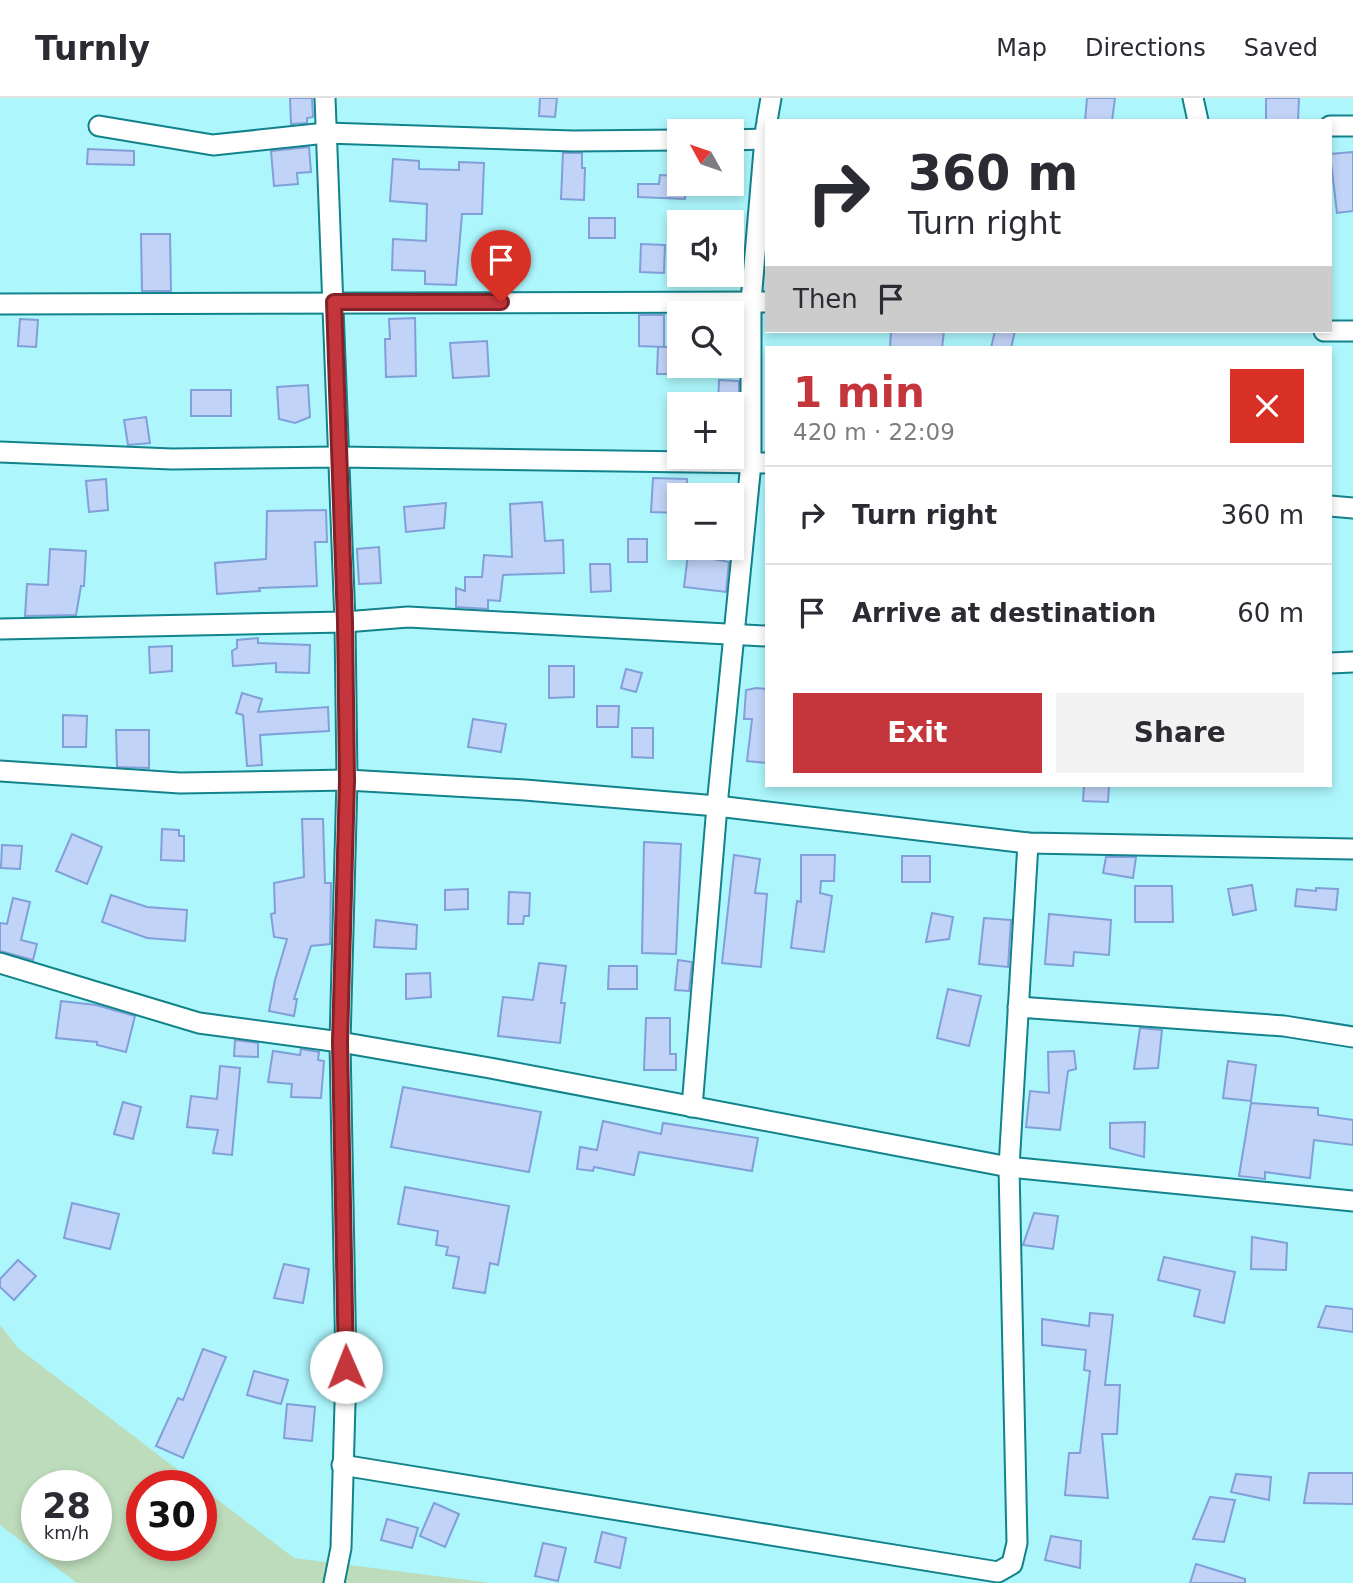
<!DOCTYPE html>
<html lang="en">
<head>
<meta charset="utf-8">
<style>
	:root { --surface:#fff; --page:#f2f2f3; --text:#2b2b33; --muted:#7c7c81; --line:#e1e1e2; --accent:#c5353c }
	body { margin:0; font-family:"DejaVu Sans",sans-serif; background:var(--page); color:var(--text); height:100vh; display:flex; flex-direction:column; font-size:26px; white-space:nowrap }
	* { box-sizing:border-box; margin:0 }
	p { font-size:23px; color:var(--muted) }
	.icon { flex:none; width:38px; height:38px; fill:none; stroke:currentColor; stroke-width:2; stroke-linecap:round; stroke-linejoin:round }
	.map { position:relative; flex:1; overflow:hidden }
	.side { position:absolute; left:765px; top:248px; width:567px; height:441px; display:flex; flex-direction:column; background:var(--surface); border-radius:0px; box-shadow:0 4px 10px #0003 }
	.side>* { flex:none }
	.top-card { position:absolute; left:765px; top:21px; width:567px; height:214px; border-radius:0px; box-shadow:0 4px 10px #0003; background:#fff; color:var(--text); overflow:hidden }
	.needle { width:46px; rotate:310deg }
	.buttons { position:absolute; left:667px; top:21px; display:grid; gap:14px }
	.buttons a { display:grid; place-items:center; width:77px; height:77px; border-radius:0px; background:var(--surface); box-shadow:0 4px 10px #0003; font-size:35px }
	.speed { position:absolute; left:21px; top:1372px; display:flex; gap:14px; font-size:35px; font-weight:700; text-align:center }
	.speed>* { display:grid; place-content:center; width:91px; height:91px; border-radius:50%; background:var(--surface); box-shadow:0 4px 10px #0003; line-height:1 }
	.speed small { font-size:18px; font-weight:400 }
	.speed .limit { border:10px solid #d22; background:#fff; color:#111 }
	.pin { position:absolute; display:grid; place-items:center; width:60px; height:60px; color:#fff; margin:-72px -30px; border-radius:50% 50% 50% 0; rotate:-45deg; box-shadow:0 0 7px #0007 }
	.pin .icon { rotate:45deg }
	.me { position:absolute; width:77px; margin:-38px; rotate:359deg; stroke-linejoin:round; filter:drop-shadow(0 0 5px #0008) }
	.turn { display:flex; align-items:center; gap:24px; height:147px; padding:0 28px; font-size:32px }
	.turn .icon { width:91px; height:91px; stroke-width:2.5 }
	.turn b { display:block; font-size:49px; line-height:60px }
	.then { display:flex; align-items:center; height:66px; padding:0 28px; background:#0003; gap:14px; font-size:26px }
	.round { display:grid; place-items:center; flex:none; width:74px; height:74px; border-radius:0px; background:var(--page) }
	.summary { display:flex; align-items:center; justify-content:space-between; height:119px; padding:0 28px }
	h1 { font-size:42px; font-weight:800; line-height:52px; color:var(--accent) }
	.cta { display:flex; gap:14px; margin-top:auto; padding:14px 28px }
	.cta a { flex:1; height:80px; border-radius:0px; background:var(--accent); color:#fff; font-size:28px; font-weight:800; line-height:80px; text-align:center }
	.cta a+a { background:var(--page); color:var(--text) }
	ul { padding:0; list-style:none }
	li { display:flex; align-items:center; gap:21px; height:98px; padding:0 28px; border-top:2px solid var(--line) }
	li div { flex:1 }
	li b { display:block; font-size:26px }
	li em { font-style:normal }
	header { display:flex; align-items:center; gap:42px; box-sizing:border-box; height:98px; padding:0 35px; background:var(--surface); border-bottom:2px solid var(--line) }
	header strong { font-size:33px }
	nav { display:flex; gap:38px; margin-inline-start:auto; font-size:24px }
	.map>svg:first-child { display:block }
	.green { fill:#bddcbb; fill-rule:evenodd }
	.building { fill:#c1d3f6; stroke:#819fd8; stroke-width:2 }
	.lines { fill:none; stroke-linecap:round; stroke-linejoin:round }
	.street-casing { stroke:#12828b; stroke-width:23 }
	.street { stroke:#fff; stroke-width:19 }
	.route-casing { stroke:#802227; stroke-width:18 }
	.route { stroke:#c5353c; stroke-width:12 }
</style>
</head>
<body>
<header>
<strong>Turnly</strong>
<nav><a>Map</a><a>Directions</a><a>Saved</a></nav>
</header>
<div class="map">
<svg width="1353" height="1485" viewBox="0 0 1353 1485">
	<rect width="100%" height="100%" fill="#acf6fc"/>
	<path class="green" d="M0 1227 18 1250 199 1388H142V1447H201V1389L294 1460 491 1485H77L0 1427ZM37 1388H96V1447H37Z"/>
	<g class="building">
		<path d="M290 0H312L313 19 307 20V25L291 26Z"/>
		<path d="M540 0H557L555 19 539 18Z"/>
		<path d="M1087 0H1115L1112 23H1085Z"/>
		<path d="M1266 0H1299L1298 23H1266Z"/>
		<path d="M309 49 311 74 297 75 298 86 274 88 271 53Z"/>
		<path d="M88 51 134 53V67L87 66Z"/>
		<path d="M1353 54V113L1337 115 1330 56Z"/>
		<path d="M563 55H582V70H585L584 102 561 101Z"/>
		<path d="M393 61 419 63V71L459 72V64L484 65 482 116H462L456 187 425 186V173L392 172 393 141 426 143 427 106 390 103Z"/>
		<path d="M660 77 679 78V86H686L685 101 638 99V86H659Z"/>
		<rect x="589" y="120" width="26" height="20"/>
		<path d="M141 136H170L171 193H142Z"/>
		<path d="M641 146 665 147 664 175 640 174Z"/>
		<path d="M639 217H664V249L639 248Z"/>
		<path d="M415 220 416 278 386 279 385 241H390L389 221Z"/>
		<path d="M20 221 38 222 36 249 18 248Z"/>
		<path d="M891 233H944L942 250H890Z"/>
		<path d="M995 233H1015L1011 250H991Z"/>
		<path d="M487 243 489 278 453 280 450 245Z"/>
		<path d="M658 249H679V276H657Z"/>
		<path d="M719 282 739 283V306H718Z"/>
		<path d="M308 287 310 319 295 325 279 321 277 289Z"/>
		<rect x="191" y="292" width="40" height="26"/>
		<path d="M146 319 150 345 128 347 124 322Z"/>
		<path d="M653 380 687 381V397H679V415L651 414Z"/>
		<path d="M106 381 108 412 89 414 86 383Z"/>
		<path d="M542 404 545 443 563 442 564 475 503 477 500 503 488 502V511L456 509V490L465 493V479H482L484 457 512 459 510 406Z"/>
		<path d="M446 405 444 430 406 434 404 409Z"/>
		<path d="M326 412 327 444H315L317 488 259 490 260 493 217 496 215 465 266 461 267 413Z"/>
		<rect x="628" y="441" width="19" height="23"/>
		<path d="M379 449 381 485 359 486 357 451Z"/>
		<path d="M50 451 86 453 84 488H81L76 517 25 518 27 486 48 487Z"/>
		<path d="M688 456 729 464 726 494 684 489Z"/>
		<path d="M590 466H610L611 493 591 494Z"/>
		<path d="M258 540V545L310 547 309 575 276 574V565L233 568 232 553 237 550V542Z"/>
		<path d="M172 548V573L150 575 149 549Z"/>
		<path d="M549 568H574V599L549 600Z"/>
		<path d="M626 571 642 575 636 594 621 590Z"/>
		<path d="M756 590 766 591V665L747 663 752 621H744L746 592Z"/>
		<path d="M242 595 262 601 258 614 328 609 329 633 260 637 262 667 247 668 243 617 236 615Z"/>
		<path d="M597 608H619L618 629H597Z"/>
		<path d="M63 617 87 618 86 649H63Z"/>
		<path d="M473 621 506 626 501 654 468 649Z"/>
		<path d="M632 630H653V660L632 659Z"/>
		<path d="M116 632H149V670L117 669Z"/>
		<path d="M1084 688H1109L1108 704 1083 703Z"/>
		<path d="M302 721H323L325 785H331L330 846 311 848 294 901H297L294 918 269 913 275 882 287 841 274 839 271 816 275 815 274 785 304 779Z"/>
		<path d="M162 731 179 732V738H184V763L161 762Z"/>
		<path d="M72 736 102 749 87 786 56 773Z"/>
		<path d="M644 744 681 746 676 856 642 855Z"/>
		<path d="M2 747 22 748 20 771 1 770Z"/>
		<path d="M734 757 760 761 755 795 767 796 761 869 722 865Z"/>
		<path d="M801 757H835L834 783H821L820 795 832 798 824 854 791 850 797 803 801 804Z"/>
		<rect x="902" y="758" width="28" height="26"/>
		<path d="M1106 759H1136L1133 780 1103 775Z"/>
		<path d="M1252 787 1256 812 1233 817 1228 791Z"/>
		<path d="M1135 788H1172L1173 824H1135Z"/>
		<path d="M1316 790 1338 791 1336 812 1295 808 1297 791 1316 793Z"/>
		<path d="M468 791V811L445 812V792Z"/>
		<path d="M509 794 530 795 529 818H524L523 826H508Z"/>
		<path d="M111 797 147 809 187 812 185 843 147 840 102 824Z"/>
		<path d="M13 800 30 804 21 842 37 846 33 862 0 853V825L7 826Z"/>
		<path d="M932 815 953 819 949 841 926 844Z"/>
		<path d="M1049 816 1111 822 1109 857 1074 854 1073 868 1045 866Z"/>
		<path d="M984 820 1011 822 1008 869 979 866Z"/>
		<path d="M376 822 417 827 416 851 374 849Z"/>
		<path d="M678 862 692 864 689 893 675 892Z"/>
		<path d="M539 865 566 868 561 905H565L560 945 498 938 503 899 533 902Z"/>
		<path d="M609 868H637V891H608Z"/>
		<path d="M430 875 431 899 406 901V876Z"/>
		<path d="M948 891 981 898 969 948 937 940Z"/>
		<path d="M61 903 96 907 135 918 126 954 97 947V944L56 940Z"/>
		<path d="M646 920H670V956H676V972H644Z"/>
		<path d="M1140 930 1162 932 1158 970 1134 971Z"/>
		<path d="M235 942 258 945V959L234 958Z"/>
		<path d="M301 951 319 954 318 962 324 963 321 1000 291 999 292 986 268 984 273 953 300 957Z"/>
		<path d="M1074 953 1076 971 1068 973 1060 1032 1026 1029 1030 993 1049 995 1048 954Z"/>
		<path d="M1228 963 1256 967 1251 1003 1223 1000Z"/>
		<path d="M220 968 240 970 232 1057 213 1055 218 1032 187 1029 191 998 217 1001Z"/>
		<path d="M403 989 541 1014 529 1074 391 1049Z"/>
		<path d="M123 1004 141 1009 133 1041 114 1036Z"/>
		<path d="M1251 1005 1318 1010V1017L1353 1022V1047L1314 1042 1310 1080 1265 1074V1081L1239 1078Z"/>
		<path d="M603 1023 661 1036 663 1025 758 1040 752 1073 639 1054 634 1077 594 1069 593 1073 577 1071 580 1049 597 1052Z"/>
		<path d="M1145 1024 1144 1059 1110 1050V1025Z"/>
		<path d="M405 1089 509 1108 498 1167 490 1165 485 1195 453 1190 459 1159 446 1157 448 1149 436 1147 438 1133 398 1126Z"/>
		<path d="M72 1105 119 1116 110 1151 64 1140Z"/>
		<path d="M1034 1115 1058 1118 1053 1151 1023 1147Z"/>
		<path d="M1252 1139 1287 1145 1286 1172 1251 1171Z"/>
		<path d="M1164 1159 1235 1174 1224 1225 1194 1218 1200 1192 1158 1182Z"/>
		<path d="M18 1162 36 1178 14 1202 0 1189V1181Z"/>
		<path d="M284 1166 309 1171 303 1205 274 1200Z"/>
		<path d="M1326 1208 1353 1211V1234L1318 1229Z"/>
		<path d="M1090 1215 1113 1217 1105 1287H1120L1117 1336H1102L1108 1400 1065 1397 1069 1355H1080L1090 1273 1084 1272 1086 1252 1042 1247V1221L1089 1228Z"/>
		<path d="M203 1251 226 1259 183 1360 156 1348 178 1300 183 1302Z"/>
		<path d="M254 1273 288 1282 281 1306 247 1297Z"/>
		<path d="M287 1306 315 1309 312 1343 284 1340Z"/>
		<path d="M1309 1375H1353V1406L1304 1405Z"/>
		<path d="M1236 1376 1271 1379 1269 1402 1231 1394Z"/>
		<path d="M1210 1399 1235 1402 1224 1444 1193 1441Z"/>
		<path d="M434 1405 459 1416 445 1449 420 1438Z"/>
		<path d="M387 1421 418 1430 412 1450 381 1442Z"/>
		<path d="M602 1434 626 1440 620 1470 595 1464Z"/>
		<path d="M1051 1438 1081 1443 1080 1470 1045 1462Z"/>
		<path d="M543 1445 566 1450 558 1483 535 1478Z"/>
		<path d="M1196 1466 1245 1481V1485H1190Z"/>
	</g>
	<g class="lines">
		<g class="street-casing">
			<g id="street">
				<path d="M325 0 345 524 347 682 340 944 346 1269 341 1450 334 1485"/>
				<path d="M1193 0 1198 23"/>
				<path d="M767 23 771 0"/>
				<path d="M99 28 213 47 326 35 573 43 679 42"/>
				<path d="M1330 28H1352"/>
				<path d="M732 42 766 41"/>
				<path d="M0 206 766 204"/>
				<path d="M1324 233H1353"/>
				<path d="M0 354 172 361 338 359 766 365"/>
				<path d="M1330 408 1353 410"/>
				<path d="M0 531 345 524 408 519 766 538"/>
				<path d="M1330 565 1353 564"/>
				<path d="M0 673 180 685 347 682 525 692 717 708 1028 745 1353 751"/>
				<path d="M0 865 199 925 340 944 490 970 1009 1069 1353 1103"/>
				<path d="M1018 909 1284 928 1353 939"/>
				<path d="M692 1009 717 708 751 365V203L766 29"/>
				<path d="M342 1367 998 1474 1012 1466 1017 1445 1009 1069 1028 745"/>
			</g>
		</g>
		<use href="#street" class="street"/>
	</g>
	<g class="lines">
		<g class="route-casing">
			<path id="route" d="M346 1269 340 944 347 682 345 524 334 204H501"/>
		</g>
		<use href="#route" class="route"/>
	</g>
</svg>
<div class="buttons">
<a><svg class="needle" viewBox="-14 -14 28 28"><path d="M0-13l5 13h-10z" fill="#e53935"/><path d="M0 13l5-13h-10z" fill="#7c7c81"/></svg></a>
<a><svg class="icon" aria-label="sound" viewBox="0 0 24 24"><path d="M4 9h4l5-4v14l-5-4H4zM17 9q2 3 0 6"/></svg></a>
<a><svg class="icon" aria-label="search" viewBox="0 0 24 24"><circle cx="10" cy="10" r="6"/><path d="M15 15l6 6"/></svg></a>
<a>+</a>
<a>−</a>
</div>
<div class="speed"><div>28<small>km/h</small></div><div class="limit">30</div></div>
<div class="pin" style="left:501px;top:204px;background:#d93025"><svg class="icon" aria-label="arrive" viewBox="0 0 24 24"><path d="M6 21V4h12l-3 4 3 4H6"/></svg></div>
<svg class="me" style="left:346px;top:1269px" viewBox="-20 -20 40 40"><circle r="19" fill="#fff"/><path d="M0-13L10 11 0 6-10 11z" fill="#c5353c"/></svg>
<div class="top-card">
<div class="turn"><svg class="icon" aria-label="right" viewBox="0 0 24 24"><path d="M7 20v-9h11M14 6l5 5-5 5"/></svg><div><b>360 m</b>Turn right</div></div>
<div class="then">Then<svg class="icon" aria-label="arrive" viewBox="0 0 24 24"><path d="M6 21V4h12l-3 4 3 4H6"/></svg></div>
</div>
<section class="side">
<div class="summary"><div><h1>1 min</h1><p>420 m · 22:09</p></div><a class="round" style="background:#d93025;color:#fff"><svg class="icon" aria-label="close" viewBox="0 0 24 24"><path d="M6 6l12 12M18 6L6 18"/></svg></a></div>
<ul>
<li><svg class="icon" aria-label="right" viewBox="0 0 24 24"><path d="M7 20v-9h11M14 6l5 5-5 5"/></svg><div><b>Turn right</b></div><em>360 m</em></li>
<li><svg class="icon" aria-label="arrive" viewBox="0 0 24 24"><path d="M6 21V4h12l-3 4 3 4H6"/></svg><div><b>Arrive at destination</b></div><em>60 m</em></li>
</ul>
<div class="cta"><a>Exit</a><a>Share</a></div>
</section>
</div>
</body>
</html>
